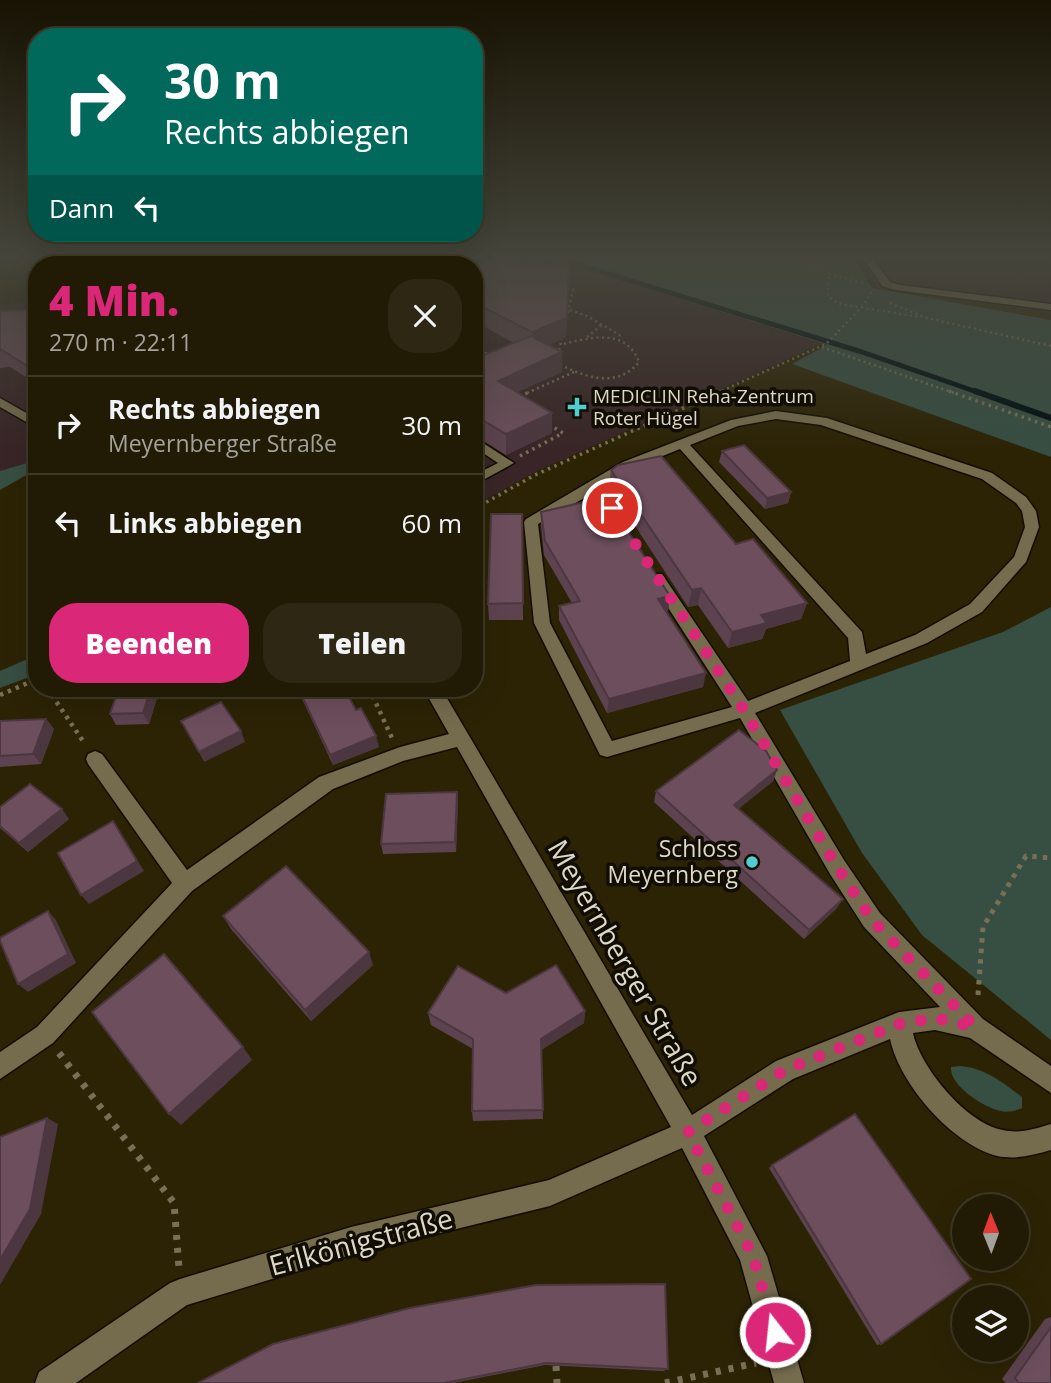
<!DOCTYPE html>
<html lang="de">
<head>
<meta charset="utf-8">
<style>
	:root { --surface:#211a04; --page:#2d2713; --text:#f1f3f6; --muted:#a2a19a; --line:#3e3826; --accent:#db2777 }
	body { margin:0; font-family:"Open Sans",sans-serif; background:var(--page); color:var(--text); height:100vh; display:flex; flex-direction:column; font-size:26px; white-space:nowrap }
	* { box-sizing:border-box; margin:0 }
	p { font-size:23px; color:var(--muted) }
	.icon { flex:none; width:38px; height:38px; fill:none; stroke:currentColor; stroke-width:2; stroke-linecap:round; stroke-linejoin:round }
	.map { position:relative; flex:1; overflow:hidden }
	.panel { position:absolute; left:28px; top:256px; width:455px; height:441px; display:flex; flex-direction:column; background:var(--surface); border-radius:28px; box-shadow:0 7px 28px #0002,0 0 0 2px var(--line) }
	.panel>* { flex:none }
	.top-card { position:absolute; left:28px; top:28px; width:455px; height:214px; border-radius:28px; box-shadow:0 7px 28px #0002,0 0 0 2px var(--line); background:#00695c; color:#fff; overflow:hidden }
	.needle { width:46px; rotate:359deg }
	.controls { position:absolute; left:952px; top:1194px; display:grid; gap:14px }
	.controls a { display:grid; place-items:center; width:77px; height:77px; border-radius:50%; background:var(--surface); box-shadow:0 7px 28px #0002,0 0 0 2px var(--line); font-size:35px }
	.pin { position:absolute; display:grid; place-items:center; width:60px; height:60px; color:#fff; margin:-30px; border:4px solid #fff; border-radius:50%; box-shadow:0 2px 7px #0007 }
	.me { position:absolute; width:77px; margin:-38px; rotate:344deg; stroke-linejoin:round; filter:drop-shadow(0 0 5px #0008) }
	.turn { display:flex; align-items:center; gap:24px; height:147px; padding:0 21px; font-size:32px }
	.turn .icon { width:91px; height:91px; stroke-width:2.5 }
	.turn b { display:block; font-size:49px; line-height:60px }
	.then { display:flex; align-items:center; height:66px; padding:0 21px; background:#0003; gap:14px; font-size:26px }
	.round { display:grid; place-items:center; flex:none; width:74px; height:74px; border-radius:28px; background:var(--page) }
	.headline { display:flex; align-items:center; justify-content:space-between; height:119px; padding:0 21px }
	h1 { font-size:42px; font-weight:800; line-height:52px; color:var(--accent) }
	.cta { display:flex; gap:14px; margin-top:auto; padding:14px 21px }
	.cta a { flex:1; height:80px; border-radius:28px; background:var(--accent); color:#fff; font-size:28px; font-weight:800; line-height:80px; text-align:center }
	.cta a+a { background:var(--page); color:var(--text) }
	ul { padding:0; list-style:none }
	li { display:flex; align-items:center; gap:21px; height:98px; padding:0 21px; border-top:2px solid var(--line) }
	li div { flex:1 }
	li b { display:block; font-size:26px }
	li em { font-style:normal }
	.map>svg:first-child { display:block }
	.medical { fill:#392527 }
	.green { fill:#374e43 }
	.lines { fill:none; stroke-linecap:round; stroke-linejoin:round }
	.stream-far1 { stroke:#000f12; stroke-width:5 }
	.stream { stroke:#000f12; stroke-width:6 }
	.minor-casing { stroke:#130d00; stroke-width:3 }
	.path-far4 { stroke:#777057; stroke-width:2.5; stroke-dasharray:2 3.5; stroke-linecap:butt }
	.path-far3 { stroke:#777057; stroke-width:3.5; stroke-dasharray:2.5 4.5; stroke-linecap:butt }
	.path-far2 { stroke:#777057; stroke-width:4.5; stroke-dasharray:3.5 5; stroke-linecap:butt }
	.path-far1 { stroke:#777057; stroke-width:5; stroke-dasharray:4.5 6; stroke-linecap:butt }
	.path { stroke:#777057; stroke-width:7; stroke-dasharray:5 8; stroke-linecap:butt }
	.minor { fill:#756b4d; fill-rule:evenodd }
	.wall { fill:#5d434f }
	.shaded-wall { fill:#4c3740 }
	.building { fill:#6c4e5c; stroke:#4c3740; stroke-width:2 }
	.route { stroke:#db2777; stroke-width:12; stroke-dasharray:0 21.6 }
	.poi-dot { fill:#52cdcf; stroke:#110d03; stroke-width:2.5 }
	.labels { text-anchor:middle; stroke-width:7; stroke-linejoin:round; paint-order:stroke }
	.far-poi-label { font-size:19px; fill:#ddd8c7; stroke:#110d03; text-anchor:start }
	.poi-label { font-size:23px; fill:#ddd8c7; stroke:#110d03; text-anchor:end }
	.near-street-label { font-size:28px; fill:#ddd8c7; stroke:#110d03 }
</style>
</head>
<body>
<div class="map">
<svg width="1051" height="1383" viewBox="0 0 1051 1383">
	<rect width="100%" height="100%" fill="#2c2305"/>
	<g class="medical">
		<path d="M408 257H548L821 344 537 471 474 506V264H386Z"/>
		<path d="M845 257H1051V313L878 288 861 261Z"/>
		<path d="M37 301V460L0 471V304Z"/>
	</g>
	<g class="green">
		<path d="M168 257H355L351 264H150Z"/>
		<path d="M548 257H837L856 262 872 288 1051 320V457L792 364 827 345Z"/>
		<path d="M37 460V469L0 490V471Z"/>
		<path d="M1051 607V1040L922 935 862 853 780 710 1003 632Z"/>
		<path d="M37 655V674L0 688V671Z"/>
		<path d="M960 1066C985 1068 1002 1082 1022 1097V1108C1015 1111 1007 1113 1000 1111 983 1107 949 1085 951 1067Z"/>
	</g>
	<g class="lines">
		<path class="stream-far1" d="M564 260 862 352 980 393"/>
		<path class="stream" d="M975 391 1051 418"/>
		<g class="minor-casing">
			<g id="minor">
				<path d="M158 257H173L156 264H142Z"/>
				<path d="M367 257H378L370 264H360Z"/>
				<path d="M850 257 873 259 890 282 900 285 1051 304V310L895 290 882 286 867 263Z"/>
				<path d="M0 398 37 419V428L0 407Z"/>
				<path d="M776 411 827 418 992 473 1026 497 1036 511 1039 527 1026 562 982 612 927 643 755 713 844 860 880 913 983 1019 1051 1066V1093L970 1038 935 1030 913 1033C920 1067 967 1124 1003 1130 1020 1134 1034 1129 1051 1124V1150C1033 1155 1016 1160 997 1156 952 1144 900 1085 890 1039L793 1079 704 1136 767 1256 804 1383H774L740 1260 682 1148 550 1206 351 1255 187 1305 76 1383H35L39 1372 170 1283 180 1279 351 1227 549 1180 671 1127 457 747 403 761 333 789 192 891 53 1043 0 1079V1052L37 1027 172 883 88 764 86 759 88 754 95 751 102 754 187 870 319 777 400 747 449 734 423 688H441L692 1115 776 1061 899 1012 940 1007 864 927 830 874 740 718 607 757 600 755 534 623 524 522 526 519 623 462 731 420ZM776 419 821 425 982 479 1016 503 1022 511 1025 527 1014 557 970 604 915 635 866 654 862 632 690 445 738 426ZM680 449 848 638 850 661 748 701 662 574H652L649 578 732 707 612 741 550 623 538 524 595 492 612 519H622L624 516 605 486 633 468Z"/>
				<path d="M474 437 514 463 474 485V475L498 463 474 447Z"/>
			</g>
		</g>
		<g class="path-far4">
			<path d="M60 257 70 264"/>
			<path d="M792 257 826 271 829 274 828 296 839 304 920 317"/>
			<path d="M829 274 866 284"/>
			<path d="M562 286 573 290 558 355 561 365C587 378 618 388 639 362 626 328 592 337 563 344"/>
			<path d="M890 303 927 318 1051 346"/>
			<path d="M570 310 587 316 623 337"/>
			<path d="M587 337 603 324"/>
			<path d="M822 347 954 393"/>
			<path d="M474 354 494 353"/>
			<path d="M527 393 574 372"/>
			<path d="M717 393 826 344 862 307 873 290"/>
		</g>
		<g class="path-far3">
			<path d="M949 391 1051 427"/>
			<path d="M519 397 531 391"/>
			<path d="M520 456 563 433 548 424"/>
			<path d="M474 509 535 475 721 391"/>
		</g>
		<g class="path-far2">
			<path d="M47 688 85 744"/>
			<path d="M369 688 392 738"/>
			<path d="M0 695 37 679"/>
		</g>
		<path class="path-far1" d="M978 995 983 927 1026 856 1051 858"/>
		<g class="path">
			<path d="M59 1053 174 1203 179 1268"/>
			<path d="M556 1366 557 1383"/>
			<path d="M665 1383 756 1363"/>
		</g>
		<use href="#minor" class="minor"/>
	</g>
	<g class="wall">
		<path d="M508 257 521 264 534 259 547 265 569 257 566 337 548 345 562 352V372L517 392 552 413V433L506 455 474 435V359L514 343 478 323 474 324V264H398V258Z"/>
		<path d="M37 310V384L10 367 0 368V311Z"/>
		<path d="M722 451 791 492 788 503 765 509 719 462Z"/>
		<path d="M611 470 736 544 807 603 801 619 766 629 762 639 728 648 698 605 688 607 609 486Z"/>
		<path d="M541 512 670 596 668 611H666L703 687 607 713 559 620V606L572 603 544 555 541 526Z"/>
		<path d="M522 514 523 620H489L488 604Z"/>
		<path d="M119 688H160L149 724 116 725 110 714Z"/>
		<path d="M297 688H344L356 710 379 747 333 765Z"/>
		<path d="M46 719 54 729 41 764 0 767V721Z"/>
		<path d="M777 770 773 781 738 809 837 908 804 939 654 802 656 791Z"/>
		<path d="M458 802 456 852 383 854 381 844Z"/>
		<path d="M0 807 69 819 28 852 0 828Z"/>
		<path d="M223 916 373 965 311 1021 231 929Z"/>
		<path d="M506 993 585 1011 584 1023 541 1050 543 1119 473 1121 472 1111 473 1049 431 1025 428 1013Z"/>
		<path d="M772 1165 881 1344 877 1345 769 1168Z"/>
		<path d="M665 1284 668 1369 663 1371 545 1365 453 1383H198Z"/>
		<path d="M1051 1317V1383H1006L1002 1379 1045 1319Z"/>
	</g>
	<g class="shaded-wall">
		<path d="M477 304 478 323 474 324V305Z"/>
		<path d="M567 318 566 337 531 352 532 332Z"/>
		<path d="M562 352V372L498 401V381Z"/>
		<path d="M552 413V433L506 455V434Z"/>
		<path d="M791 492 788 503 765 509 767 498Z"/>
		<path d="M701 588 698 605 688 607 692 590Z"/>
		<path d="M670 596 668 611 656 613 658 599Z"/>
		<path d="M807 603 801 619 766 629 762 639 728 648 732 632 761 615Z"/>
		<path d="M706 673 703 687 607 713 609 699Z"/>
		<path d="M151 688H160L149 724 143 713Z"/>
		<path d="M46 719 54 729 41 764 33 754Z"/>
		<path d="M241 731 245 742 204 762 199 752Z"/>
		<path d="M376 736 379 747 333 765 330 755Z"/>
		<path d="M777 770 773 781 731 815 734 805Z"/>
		<path d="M457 792 458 802 456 852 455 842Z"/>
		<path d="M62 809 69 819 28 852 19 843Z"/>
		<path d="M113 821 144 871 89 904 81 895Z"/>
		<path d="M843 899 837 908 804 939 809 930Z"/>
		<path d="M48 911 56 920 76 963 28 992 18 984Z"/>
		<path d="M369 952 373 965 311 1021 305 1010Z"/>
		<path d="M585 1011 584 1023 540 1050 541 1039Z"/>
		<path d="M243 1047 252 1060 181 1125 169 1114Z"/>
		<path d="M47 1118 58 1124 41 1214 0 1285V1260Z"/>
	</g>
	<g class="building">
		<path d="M508 257 521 264 534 259 547 265 569 257 567 318 532 332 477 304 474 305V264H410L398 258Z"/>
		<path d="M37 310V372L2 350 0 351V311Z"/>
		<path d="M531 336 562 352 498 381 552 413 506 434 474 415V359Z"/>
		<path d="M744 445 791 492 767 498 722 451Z"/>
		<path d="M661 456 736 544 753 539 807 603 761 615 767 623 732 632 701 588 692 590 611 470 618 465Z"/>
		<path d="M606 497 670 596 658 599 706 673 609 699 559 606 580 601 545 541 541 512Z"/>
		<path d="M491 514H522L523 603 488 604Z"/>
		<path d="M119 688H151L143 713 110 714Z"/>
		<path d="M298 688H344L356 710 361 708 376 736 330 755Z"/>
		<path d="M221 702 241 731 199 752 181 721Z"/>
		<path d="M46 719 33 754 0 756V721Z"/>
		<path d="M739 730 766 751 777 770 734 805 843 899 809 930 656 791Z"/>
		<path d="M30 784 62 809 19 843 0 826V807Z"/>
		<path d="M457 792 455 842 381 844 386 794Z"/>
		<path d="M113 821 137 861 81 895 58 853Z"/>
		<path d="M286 866 369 952 305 1010 223 916Z"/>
		<path d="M48 911 68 954 18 984 0 941V938Z"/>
		<path d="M164 954 243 1047 169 1114 92 1012Z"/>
		<path d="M556 965 585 1011 541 1039 543 1110 472 1111 473 1039 428 1013 458 966 506 993Z"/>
		<path d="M855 1114 971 1279 881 1344 772 1165Z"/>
		<path d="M47 1118 30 1209 0 1260V1137Z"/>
		<path d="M665 1284 668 1369 546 1363 444 1383H198L273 1344 410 1308 536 1285Z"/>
		<path d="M1051 1327V1383H1019L1015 1378Z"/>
	</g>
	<linearGradient id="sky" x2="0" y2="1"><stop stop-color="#181303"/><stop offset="0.57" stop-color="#45453b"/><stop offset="1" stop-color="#45453b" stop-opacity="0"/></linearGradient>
	<rect width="1051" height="451" fill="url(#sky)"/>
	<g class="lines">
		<path class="route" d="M612 508 744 710 837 867 872 920 975 1027 936 1018 899 1024 785 1070 688 1132 753 1256 775 1332"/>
	</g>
	<g class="poi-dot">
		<path d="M573.5 396.5h7v7h7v7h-7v7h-7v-7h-7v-7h7z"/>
		<circle cx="752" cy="862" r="7"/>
	</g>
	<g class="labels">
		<g class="far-poi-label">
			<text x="593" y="403">MEDICLIN Reha-Zentrum<tspan x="593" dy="22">Roter Hügel</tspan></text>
		</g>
		<g class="poi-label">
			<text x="738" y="857">Schloss<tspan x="738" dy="26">Meyernberg</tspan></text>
		</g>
		<g class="near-street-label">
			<text transform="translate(625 963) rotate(60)" y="10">Meyernberger Straße</text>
			<text transform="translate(361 1242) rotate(-15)" y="10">Erlkönigstraße</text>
		</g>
	</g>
</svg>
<div class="controls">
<a><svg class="needle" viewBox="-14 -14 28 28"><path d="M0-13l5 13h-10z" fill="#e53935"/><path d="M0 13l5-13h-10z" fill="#a2a19a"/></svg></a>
<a><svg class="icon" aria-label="layers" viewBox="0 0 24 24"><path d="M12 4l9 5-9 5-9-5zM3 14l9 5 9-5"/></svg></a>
</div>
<div class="pin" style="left:612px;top:508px;background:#d93025"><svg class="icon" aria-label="arrive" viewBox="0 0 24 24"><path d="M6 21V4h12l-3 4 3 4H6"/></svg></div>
<svg class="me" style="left:775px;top:1332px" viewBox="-20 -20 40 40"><circle r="17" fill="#db2777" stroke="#fff" stroke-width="3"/><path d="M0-11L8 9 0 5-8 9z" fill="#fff"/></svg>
<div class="top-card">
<div class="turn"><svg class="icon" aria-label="right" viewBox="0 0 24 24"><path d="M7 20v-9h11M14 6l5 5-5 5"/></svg><div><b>30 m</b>Rechts abbiegen</div></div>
<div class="then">Dann<svg class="icon" aria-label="left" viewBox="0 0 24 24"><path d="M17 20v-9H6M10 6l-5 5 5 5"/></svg></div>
</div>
<section class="panel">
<div class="headline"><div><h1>4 Min.</h1><p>270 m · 22:11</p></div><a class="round"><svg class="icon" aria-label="close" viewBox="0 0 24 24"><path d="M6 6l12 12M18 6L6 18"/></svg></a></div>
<ul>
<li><svg class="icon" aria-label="right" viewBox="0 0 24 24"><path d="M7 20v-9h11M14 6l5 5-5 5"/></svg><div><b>Rechts abbiegen</b><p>Meyernberger Straße</p></div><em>30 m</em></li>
<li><svg class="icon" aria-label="left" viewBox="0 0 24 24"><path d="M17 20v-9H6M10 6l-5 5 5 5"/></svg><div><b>Links abbiegen</b></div><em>60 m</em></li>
</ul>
<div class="cta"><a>Beenden</a><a>Teilen</a></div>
</section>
</div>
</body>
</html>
